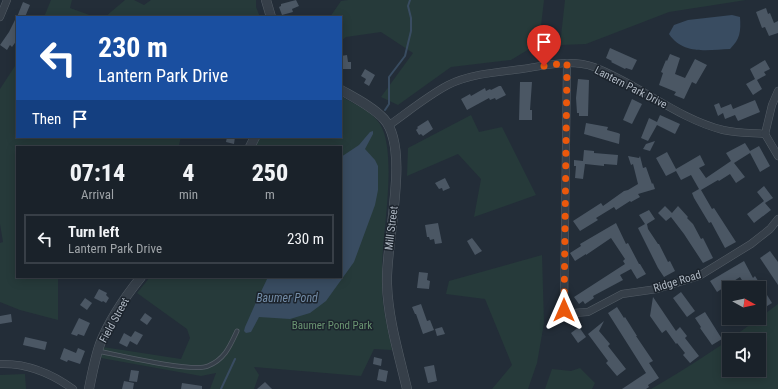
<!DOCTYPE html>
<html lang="en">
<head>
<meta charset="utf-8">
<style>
	:root { --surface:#1a222a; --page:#272f36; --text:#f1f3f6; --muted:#9fa4a8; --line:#383f47 }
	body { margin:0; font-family:"Roboto Condensed",sans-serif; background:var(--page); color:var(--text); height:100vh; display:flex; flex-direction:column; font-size:15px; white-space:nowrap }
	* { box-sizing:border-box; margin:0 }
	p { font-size:13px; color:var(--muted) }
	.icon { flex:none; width:22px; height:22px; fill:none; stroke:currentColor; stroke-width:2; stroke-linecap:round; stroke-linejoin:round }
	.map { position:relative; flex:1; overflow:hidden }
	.drawer { position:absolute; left:16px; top:146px; width:326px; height:132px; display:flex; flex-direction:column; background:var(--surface); border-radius:0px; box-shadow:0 2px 10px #0003,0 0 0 1px var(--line) }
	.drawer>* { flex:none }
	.hud { position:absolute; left:16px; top:16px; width:326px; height:122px; border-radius:0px; box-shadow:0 2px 10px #0003,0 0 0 1px var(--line); background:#1a4fa0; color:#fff; overflow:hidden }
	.needle { width:26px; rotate:98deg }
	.controls { position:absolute; left:722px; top:281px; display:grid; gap:8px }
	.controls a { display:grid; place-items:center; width:44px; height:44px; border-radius:0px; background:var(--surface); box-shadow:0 2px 10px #0003,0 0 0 1px var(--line); font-size:20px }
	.pin { position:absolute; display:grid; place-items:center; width:34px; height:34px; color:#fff; margin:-41px -17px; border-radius:50% 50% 50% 0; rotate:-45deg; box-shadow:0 0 4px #0007 }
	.pin .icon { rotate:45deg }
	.me { position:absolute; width:44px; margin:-22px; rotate:0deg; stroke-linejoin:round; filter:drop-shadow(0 0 3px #0008) }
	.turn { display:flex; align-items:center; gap:14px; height:84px; padding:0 16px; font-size:18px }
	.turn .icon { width:52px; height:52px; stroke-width:2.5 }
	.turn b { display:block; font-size:28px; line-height:34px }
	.then { display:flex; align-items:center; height:38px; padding:0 16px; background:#0003; gap:8px; font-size:15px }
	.eta { display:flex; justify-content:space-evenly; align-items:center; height:68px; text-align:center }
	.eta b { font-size:24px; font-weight:800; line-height:28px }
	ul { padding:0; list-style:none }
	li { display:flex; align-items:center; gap:12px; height:50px; margin:0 8px 6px; padding:0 8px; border:2px solid var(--line); border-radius:0px }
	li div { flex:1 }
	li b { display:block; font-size:15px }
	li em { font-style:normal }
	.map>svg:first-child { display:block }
	.green { fill:#263a3a; fill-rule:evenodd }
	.water { fill:#394c61 }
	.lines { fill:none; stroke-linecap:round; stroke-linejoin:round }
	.stream { stroke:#394c61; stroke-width:2 }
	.building { fill:#4b5764 }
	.service-casing { stroke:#545d66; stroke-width:5 }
	.minor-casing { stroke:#545d66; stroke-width:8 }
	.tertiary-casing { stroke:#545d66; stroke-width:10 }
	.service { stroke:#363f49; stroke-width:3.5 }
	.minor { stroke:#363f49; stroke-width:7 }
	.tertiary { stroke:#363f49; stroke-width:9 }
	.route { stroke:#ea580c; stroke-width:7; stroke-dasharray:0 12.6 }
	.labels { text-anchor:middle; stroke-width:3; stroke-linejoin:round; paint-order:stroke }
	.street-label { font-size:11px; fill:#b1bac5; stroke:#1c242d }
	.park-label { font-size:11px; fill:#6a9471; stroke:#1c242d }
	.water-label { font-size:12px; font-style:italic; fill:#738ca7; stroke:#1c242d }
</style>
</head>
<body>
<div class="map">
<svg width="778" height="389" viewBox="0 0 778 389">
	<rect width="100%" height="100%" fill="#232d38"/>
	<g class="green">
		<path d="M51 0H72L70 8 95 17H44Z"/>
		<path d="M125 0H134L144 5 151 0H256V7L260 17H105Z"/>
		<path d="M348 0H544L539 43 511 60 451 67 398 105 381 97 413 53 381 32 346 37 341 41V17H330L341 1Z"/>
		<path d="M565 0H746L669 12 586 44 560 45Z"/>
		<path d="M17 63V137H181L179 145 177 147H17V277H58V320L20 310 0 302V243L3 242 0 224V89Z"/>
		<path d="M341 96C354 104 372 111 380 124 396 149 385 220 383 250 382 262 382 275 382 287 382 308 388 329 392 350L374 349 361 376 254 367 259 375 254 389H210L216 373 201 376 101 358 103 347 181 359 190 338 187 329 137 293 150 277H341V147H255L260 137H341Z"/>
		<path d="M471 115 479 132 502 127 536 195 474 217 481 179 458 154 407 176 408 148Z"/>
		<path d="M542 255 544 323 537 363 528 389H492L512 365 485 299 446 294 449 281Z"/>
		<path d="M778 304V389H651C695 364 737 335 778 304ZM729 340H759V370H729Z"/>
		<path d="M580 368 595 383 592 389H545L552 369 571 371Z"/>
		<path d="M25 374 26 389H0V375Z"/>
	</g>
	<g class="water">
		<path d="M732 15 740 17C741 32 740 39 730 49 708 50 683 55 669 34L674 25 688 20Z"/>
		<path d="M373 131V134L365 149 375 160 378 166V190L375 205 354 262 326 301 310 313 290 319 259 317 251 332 246 333 244 331 245 327 257 300 268 277H341V157L359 145 370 132Z"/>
	</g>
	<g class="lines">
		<g class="stream">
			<path d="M385 110 389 104V77L405 56 411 31V18L408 6 410 0"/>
			<path d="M221 389 235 359"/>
		</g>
	</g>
	<g class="building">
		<path d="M296 0 299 6 292 9 293 12 282 15 279 7 281 6V4Z"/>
		<path d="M23 2 30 5 25 17H17Z"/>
		<path d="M766 8 768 14 770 13 774 23 778 21V33L769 36 765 27 762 28 756 12Z"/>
		<path d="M17 16V40L12 47 10 45 7 50 0 45 9 32Z"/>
		<path d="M610 48 637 60 632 70 626 68 625 69 611 62 612 61 606 58Z"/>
		<path d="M670 54 680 58 675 74 685 78 695 59 707 65 696 84 692 82 684 99 674 95 676 92 659 85 663 73 661 72 666 60 667 61Z"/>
		<path d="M347 55 348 62H351V69H343V64H341V56Z"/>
		<path d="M765 60 770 69 764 72 766 75 757 80 762 89 753 95 746 84 755 79 750 69Z"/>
		<path d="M365 69 375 75 369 86 364 83 366 79 361 76Z"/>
		<path d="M578 79 589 80 588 116H579V113H577L576 98Z"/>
		<path d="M520 82H532L530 110H532V120H519Z"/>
		<path d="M499 86H501L506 95 496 100 495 98 490 100 489 98 467 110 461 99 470 94 471 96 485 88 486 91 490 89 491 90Z"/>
		<path d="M632 99 642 104 632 124 623 120Z"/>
		<path d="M755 100 760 112 738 121 735 115 725 119 723 113 718 116 714 105 719 103 721 108 731 104 733 109Z"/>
		<path d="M660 115 680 124 675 134 657 125 648 141 641 138 649 118 657 122Z"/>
		<path d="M428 120 433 129 423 136 421 134 419 135 416 130 418 128 417 127Z"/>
		<path d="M586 123 608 127 607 130 618 133 620 134 619 144 584 134Z"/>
		<path d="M227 137H235L234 144 226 142Z"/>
		<path d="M655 141 650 151 643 149 646 144Z"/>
		<path d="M745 143 750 151 759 146 770 166 760 172 750 153 734 163 745 177 736 183 730 174 719 181 718 180 701 190 712 209 714 208 736 242 725 248 711 222 709 223 694 198 692 193 699 189 691 175 681 180 676 171 666 176 656 158 667 152 676 169 700 155 705 165 699 168 706 178 731 161 726 153Z"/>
		<path d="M584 150 594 151V153L618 155 617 165 604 164V166L585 164 583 179 575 178 576 166H574V160L583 161Z"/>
		<path d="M628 156 639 158 640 156 643 168 646 167 652 184 653 183 655 189 638 194 640 197 631 202 630 201 616 210 614 207 596 218 598 220 580 231 573 221 601 203 603 206 624 191 628 190 638 184 633 164 631 165Z"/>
		<path d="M445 178 450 188 443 191 442 188 439 189 435 183Z"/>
		<path d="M764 186 773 198 765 203 771 210 754 223 747 214 764 201 757 192Z"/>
		<path d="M665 206 672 213 678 206 688 217 687 218 693 224 701 239 703 238 713 258 703 263 684 234 671 217 666 221 658 213Z"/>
		<path d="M649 210 655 219 647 224 648 229 658 244H659L668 262 670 261 675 271 664 277 658 268 638 228 645 224 639 215Z"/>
		<path d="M438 223 442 243 435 244 434 239 430 240 429 237H427L425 225Z"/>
		<path d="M616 223 626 244 628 243 639 264H640L646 274 637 279 631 269 620 275 623 280 593 296 594 298 585 304 583 301 579 304 574 297 625 264 623 261 625 259 611 238 586 255V254L575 261 570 253 581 246 580 244Z"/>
		<path d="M472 238 482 251 475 255 467 241Z"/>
		<path d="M770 251 778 262V285L760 258Z"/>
		<path d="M744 261 753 278 755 276 772 303 759 311V288H747L740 277 726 286 727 287 723 288 717 292 710 281Z"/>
		<path d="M419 272 428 273 427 280 430 281 429 289 417 288Z"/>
		<path d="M99 289 107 293 106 295 109 298 106 303 103 301 102 302 94 298Z"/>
		<path d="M681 292 695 311 687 317 673 298Z"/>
		<path d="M653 297 676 331 680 327 687 336 685 338 699 356 690 363 683 355 685 353 677 343 676 344 666 330 662 333 650 316Z"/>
		<path d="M85 298 92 303 87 310 80 305Z"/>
		<path d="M421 304 427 321 430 320 434 330 423 334 416 314H415L412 307Z"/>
		<path d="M617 307 624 318 625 317 637 336H636L653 361 649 363 659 378 648 385 649 387 646 389H622L646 373 608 313Z"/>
		<path d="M705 312 722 339 712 345 700 328 701 327 695 318Z"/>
		<path d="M145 313 152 318 147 325 140 320Z"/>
		<path d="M11 314 12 322 0 324V316Z"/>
		<path d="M79 318 90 323 84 336 78 334 77 336 71 334Z"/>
		<path d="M604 321 599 331 610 344 608 346 626 369 617 376 606 363 608 361 588 334Z"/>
		<path d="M442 327 445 334 437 336 435 329Z"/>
		<path d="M579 327 586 337 578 343 571 333Z"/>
		<path d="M135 331 143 335 137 345 130 341 127 347 119 343 124 333 131 337Z"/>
		<path d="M25 337 47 342 45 350 23 345Z"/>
		<path d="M64 348 76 353 78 348 85 351 80 364 68 360 67 362 60 359Z"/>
		<path d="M374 357 382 359 381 366 373 364Z"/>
		<path d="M434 365 437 381 428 383 424 367Z"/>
		<path d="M379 369 388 371 386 382 377 380Z"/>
		<path d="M131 370 139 371 137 382 129 381Z"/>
		<path d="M124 381 134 383 133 389H122Z"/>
		<path d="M265 382 272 389H257Z"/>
		<path d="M182 383 202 386V389H181Z"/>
	</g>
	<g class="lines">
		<g class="service-casing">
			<path id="service" d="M98 351C118 355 193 373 208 366 225 359 230 346 237 331"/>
		</g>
		<g class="minor-casing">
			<g id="minor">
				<path d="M0 17 7 0"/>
				<path d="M567 63 564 310 573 313 588 312 622 294 657 289 699 276 751 244 770 229 778 219"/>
				<path d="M388 126C408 112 427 96 448 85 470 74 498 72 522 69 537 67 553 63 568 63 577 63 586 64 594 67 639 84 676 118 723 130 736 133 751 133 765 134"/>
				<path d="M765 134 772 105 778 91"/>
				<path d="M765 134 778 156"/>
				<path d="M0 364C28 363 51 373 73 389"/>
			</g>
		</g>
		<g class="tertiary-casing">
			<g id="tertiary">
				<path d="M266 0 271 17"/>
				<path d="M341 90C355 98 373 107 384 119 411 149 385 244 387 284 388 319 399 355 407 389"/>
				<path d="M250 147 255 137"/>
				<path d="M89 389C92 374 95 358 100 344 109 320 125 297 141 277"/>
			</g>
		</g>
		<use href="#service" class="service"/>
		<use href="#minor" class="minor"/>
		<use href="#tertiary" class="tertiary"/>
	</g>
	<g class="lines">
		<path class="route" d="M544 66 567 63 564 310"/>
	</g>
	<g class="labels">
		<g class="street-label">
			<text transform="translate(631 87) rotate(27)" y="4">Lantern Park Drive</text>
			<text transform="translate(391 228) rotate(-83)" y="4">Mill Street</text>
			<text transform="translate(677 281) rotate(-17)" y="4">Ridge Road</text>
			<text transform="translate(114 320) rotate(-61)" y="4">Field Street</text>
		</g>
		<g class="park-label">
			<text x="332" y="329">Baumer Pond Park</text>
		</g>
		<g class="water-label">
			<text x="287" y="302">Baumer Pond</text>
		</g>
	</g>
</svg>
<div class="controls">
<a><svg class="needle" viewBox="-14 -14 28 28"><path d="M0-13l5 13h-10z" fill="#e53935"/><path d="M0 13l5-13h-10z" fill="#9fa4a8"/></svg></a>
<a><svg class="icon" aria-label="sound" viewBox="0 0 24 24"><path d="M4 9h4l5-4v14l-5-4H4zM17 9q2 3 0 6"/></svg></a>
</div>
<div class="pin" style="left:544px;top:66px;background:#d93025"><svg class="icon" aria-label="arrive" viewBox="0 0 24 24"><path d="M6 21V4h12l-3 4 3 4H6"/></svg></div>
<svg class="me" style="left:564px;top:310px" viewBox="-20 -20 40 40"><path d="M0-17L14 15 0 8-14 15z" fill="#ea580c" stroke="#fff" stroke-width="4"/></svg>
<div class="hud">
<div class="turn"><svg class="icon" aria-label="left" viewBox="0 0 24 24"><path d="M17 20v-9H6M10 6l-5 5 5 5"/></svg><div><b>230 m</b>Lantern Park Drive</div></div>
<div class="then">Then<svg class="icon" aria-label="arrive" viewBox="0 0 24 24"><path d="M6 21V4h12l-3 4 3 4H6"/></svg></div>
</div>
<section class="drawer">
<div class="eta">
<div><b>07:14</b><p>Arrival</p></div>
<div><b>4</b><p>min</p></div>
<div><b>250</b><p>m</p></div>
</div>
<ul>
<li><svg class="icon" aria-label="left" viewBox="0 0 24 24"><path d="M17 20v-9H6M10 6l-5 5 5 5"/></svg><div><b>Turn left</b><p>Lantern Park Drive</p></div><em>230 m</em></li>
</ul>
</section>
</div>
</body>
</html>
